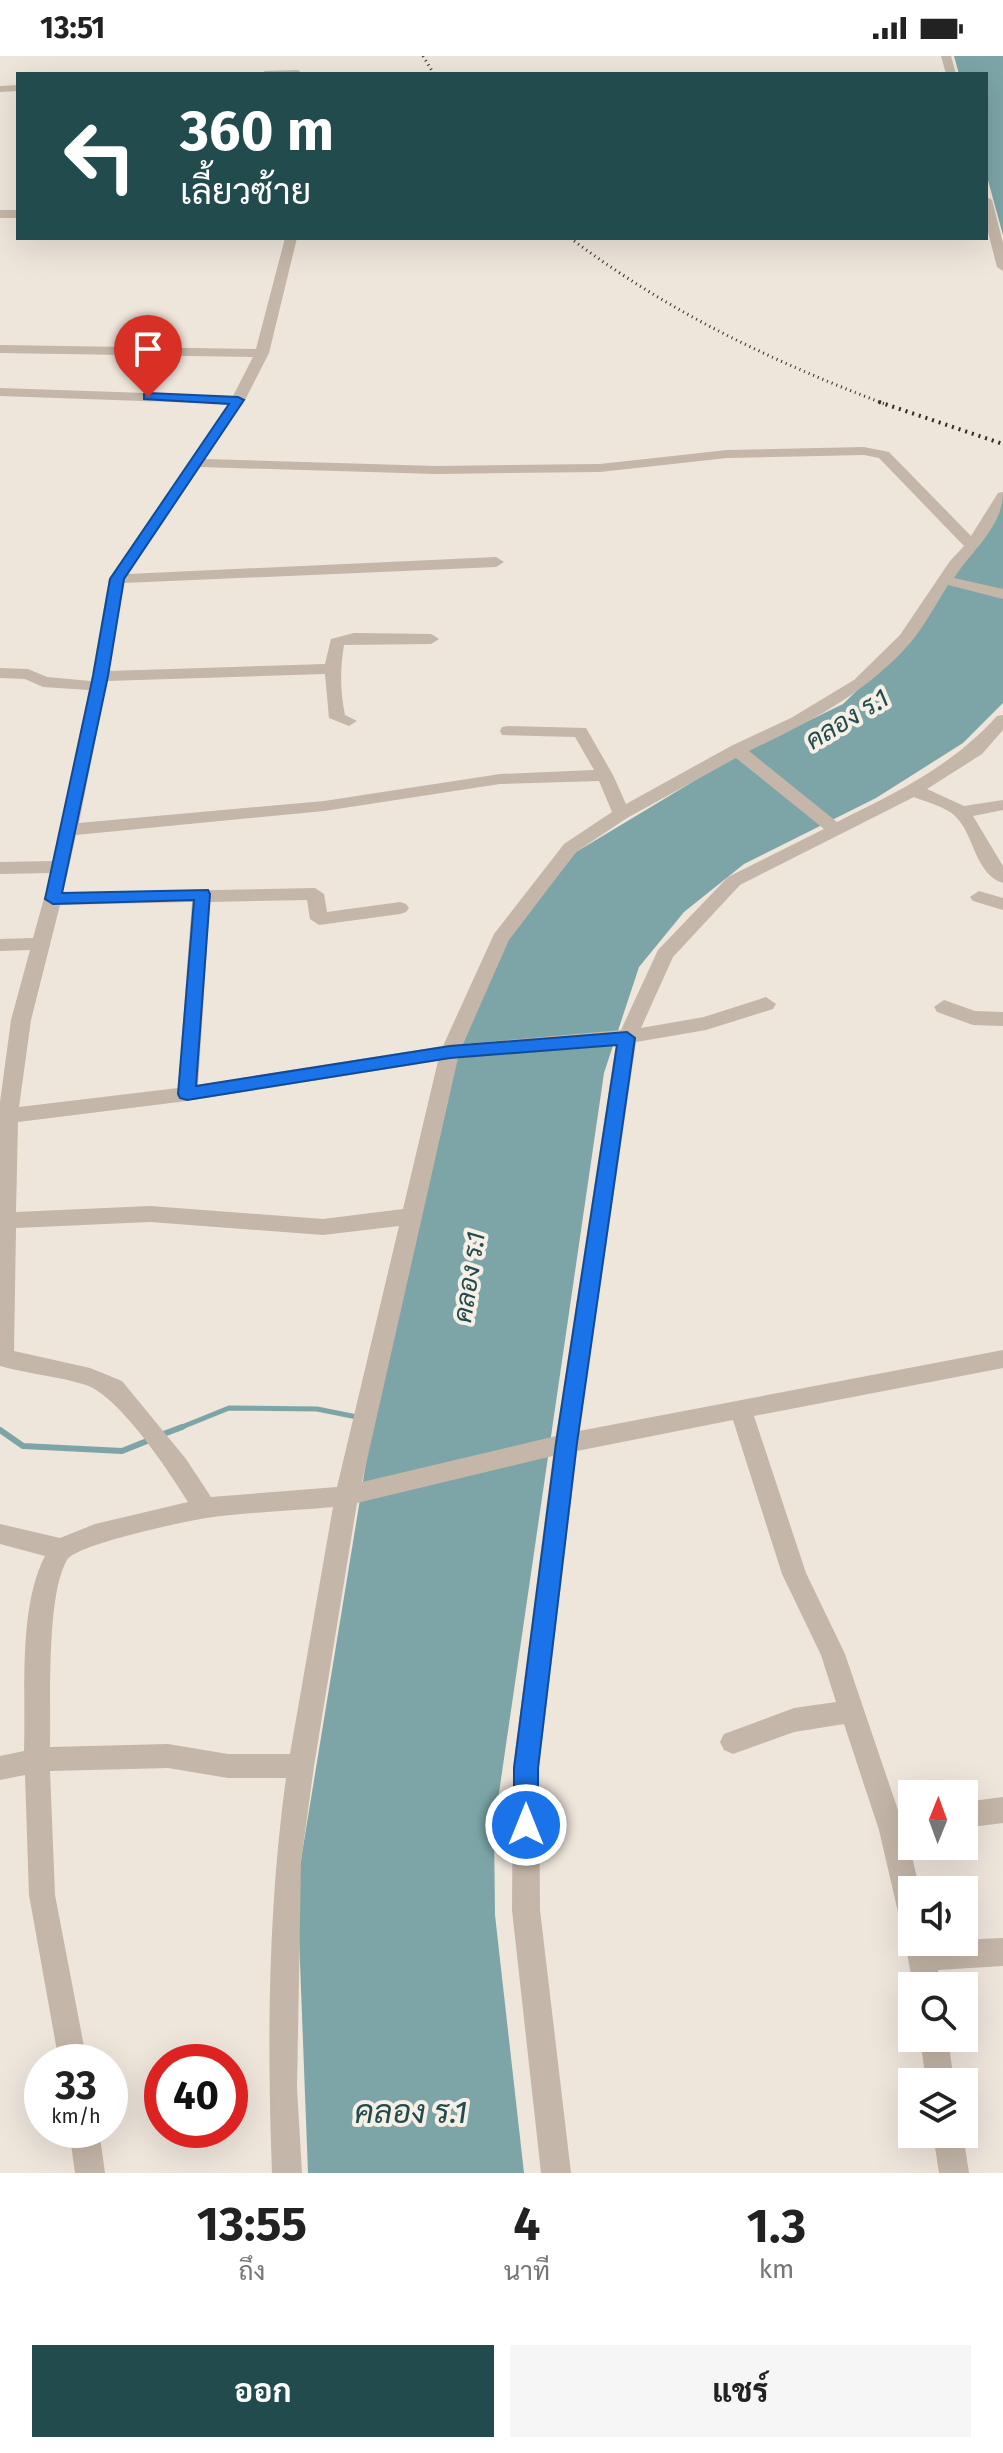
<!DOCTYPE html>
<html lang="th">
<head>
<meta charset="utf-8">
<style>
	:root { --surface:#fff; --page:#f6f6f6; --text:#222; --muted:#767676; --accent:#224b4e }
	body { margin:0; font-family:"Fira Sans",Sarabun,sans-serif; background:var(--page); color:var(--text); height:100vh; display:flex; flex-direction:column; font-size:30px; white-space:nowrap }
	* { box-sizing:border-box; margin:0 }
	p { font-size:26px; color:var(--muted) }
	.icon { flex:none; width:44px; height:44px; fill:none; stroke:currentColor; stroke-width:2; stroke-linecap:round; stroke-linejoin:round }
	.map { position:relative; height:2117px; overflow:hidden }
	.details { display:flex; flex-direction:column; background:var(--surface); flex:1 }
	.details>* { flex:none }
	.top-card { position:absolute; left:16px; top:16px; width:972px; height:168px; border-radius:0px; box-shadow:0 8px 32px #0002; background:#224b4e; color:#fff; overflow:hidden }
	.needle { width:52px; rotate:1deg }
	.fabs { position:absolute; left:898px; top:1724px; display:grid; gap:16px }
	.fabs a { display:grid; place-items:center; width:80px; height:80px; border-radius:0px; background:var(--surface); box-shadow:0 8px 32px #0002; font-size:40px }
	.speed { position:absolute; left:24px; top:1988px; display:flex; gap:16px; font-size:40px; font-weight:700; text-align:center }
	.speed>* { display:grid; place-content:center; width:104px; height:104px; border-radius:50%; background:var(--surface); box-shadow:0 8px 32px #0002; line-height:1 }
	.speed small { font-size:20px; font-weight:400 }
	.speed .limit { border:12px solid #d22; background:#fff; color:#111 }
	.pin { position:absolute; display:grid; place-items:center; width:68px; height:68px; color:#fff; margin:-82px -34px; border-radius:50% 50% 50% 0; rotate:-45deg; box-shadow:0 0 8px #0007 }
	.pin .icon { rotate:45deg }
	.me { position:absolute; width:88px; margin:-44px; rotate:0deg; stroke-linejoin:round; filter:drop-shadow(0 0 6px #0008) }
	.turn { display:flex; align-items:center; gap:28px; height:168px; padding:0 32px; font-size:36px }
	.turn .icon { width:104px; height:104px; stroke-width:2.5 }
	.turn b { display:block; font-size:56px; line-height:68px }
	.eta { display:flex; justify-content:space-evenly; align-items:center; height:136px; text-align:center }
	.eta b { font-size:48px; font-weight:700; line-height:56px }
	.button { display:flex; gap:16px; margin-top:auto; padding:16px 32px }
	.button a { flex:1; height:92px; border-radius:0px; background:var(--accent); color:#fff; font-size:32px; font-weight:700; line-height:92px; text-align:center }
	.button a+a { background:var(--page); color:var(--text) }
	.status { display:flex; justify-content:space-between; align-items:center; height:56px; padding:0 40px; background:var(--surface); direction:ltr }
	.status svg { height:22px; fill:currentColor }
	.map>svg:first-child { display:block }
	.water { fill:#7da5a7 }
	.lines { fill:none; stroke-linecap:round; stroke-linejoin:round }
	.stream-far1 { stroke:#7da5a7; stroke-width:5 }
	.stream { stroke:#7da5a7; stroke-width:6 }
	.minor { fill:#c4b6a8; fill-rule:evenodd }
	.rail-far1 { stroke:#322b27; stroke-width:3; stroke-dasharray:1 4; stroke-linecap:butt }
	.rail { stroke:#322b27; stroke-width:4; stroke-dasharray:2 5; stroke-linecap:butt }
	.route { fill:#1a73e8; stroke:#114b97; stroke-width:2 }
	.labels { text-anchor:middle; stroke-width:8; stroke-linejoin:round; paint-order:stroke }
	.water-label { font-size:26px; font-style:italic; fill:#224b4e; stroke:#f6efe6 }
	.near-water-label { font-size:32px; font-style:italic; fill:#224b4e; stroke:#f6efe6 }
</style>
</head>
<body>
<div class="status"><b>13:51</b><svg viewBox="0 0 49 12"><path d="M0 12V9h3v3zM5 12V6h3v6zM10 12V3h3v9zM15 12V0h3v12zM26 1h20v11H26zM47 4h2v5h-2z"/></svg></div>
<div class="map">
<svg width="1003" height="2117" viewBox="0 0 1003 2117">
	<rect width="100%" height="100%" fill="#eee5db"/>
	<g class="water">
		<path d="M954 0H1003V179L986 117V18H959Z"/>
		<path d="M1003 436V647L963 687 876 742 744 808 684 856 639 911 604 1017 494 1771 495 1859 524 2117H308L297 1828 373 1364 455 1006 509 881 576 796 734 701 843 648 917 576Z"/>
	</g>
	<g class="lines">
		<path class="stream-far1" d="M177 1373 229 1352 317 1353 357 1361"/>
		<g class="stream">
			<path d="M0 1374 23 1390 122 1395 152 1383"/>
			<path d="M161 1379 182 1371"/>
		</g>
		<g class="minor">
			<path d="M941 0H951L956 18H946Z"/>
			<path d="M298 14 303 18H260L265 15Z"/>
			<path d="M18 29V35L0 36V30Z"/>
			<path d="M986 140 992 144 1003 187V215L997 211 986 168Z"/>
			<rect x="0" y="154" width="18" height="8"/>
			<path d="M285 182H297L269 297 245 344 205 403 436 410 600 408 727 394 864 391 889 396 971 480 998 437 1003 436C1003 471 972 494 954 522L1003 533V543L948 529C936 548 925 569 911 586 867 637 808 667 749 695L837 766C897 736 951 711 997 660L1003 659V674L982 698 927 733 964 750 1003 744V754L973 760 1003 810V827C975 819 974 777 955 760 946 751 926 746 914 741L740 829 673 901 641 972 704 961 766 941 776 948 773 953 706 974 636 986 579 1375 1003 1294V1312L754 1360 806 1517 845 1598 900 1760 912 1757V1783L908 1784 920 1834H912V1869L902 1865 898 1856 879 1774 844 1668 794 1676 733 1698 724 1694 720 1686 724 1678 794 1652 836 1646 821 1599 782 1518 733 1364 577 1395 539 1712 540 1854 571 2117H541L512 1854 513 1712 553 1400 357 1447 314 1710 301 1806 297 2032 302 2117H272C267 1986 268 1853 286 1722H228L168 1712 50 1715 55 1839 87 2006H59L29 1839 25 1719 0 1724V1700L24 1695C26 1636 18 1552 45 1500L0 1488V1468L60 1482 95 1468 188 1446C169 1415 119 1340 86 1329 58 1320 28 1318 0 1310V1046L11 964 30 894 0 895V883L33 882 51 817 0 818V806L53 805 89 634 43 631 25 623 0 622V612L28 613 47 621 91 625 109 523 229 348 0 340V332L233 340 253 301 0 297V289L256 293ZM864 399 879 402 964 490 950 505 900 579 854 624 791 662 731 690 626 748 613 719 586 672 508 670 502 671 500 675 502 679 575 681 594 714 500 718 324 745 79 767 107 625 325 618 329 662 349 670 357 665 345 659C340 635 340 613 344 589L431 588 439 583 431 578 354 577 331 583 325 608 109 615 124 527 496 511 504 506 496 501 128 518 200 411 436 418 600 416 727 402ZM736 702 824 773 728 821 658 894 621 974 463 988 509 884 576 796 627 762ZM599 725 612 756 564 788 494 878 443 990 198 1029 210 846 307 844 310 863 319 869 400 858 406 856 409 852 406 848 400 846 327 856 324 838 315 832 63 837 76 779 324 755 500 728ZM192 846 178 1032 19 1051 31 964 60 849ZM616 988 556 1380 362 1426 458 1002ZM438 1005 403 1153 323 1163 150 1150 16 1156 18 1066 187 1045ZM150 1166 323 1179 399 1170 337 1431 211 1441 186 1403 122 1325 90 1312 14 1295 16 1172ZM333 1451 290 1698H228L168 1688 50 1691C51 1647 46 1539 67 1504 77 1488 183 1466 206 1462 248 1456 291 1455 333 1451Z"/>
			<path d="M979 835 1003 842V854L973 845 970 841Z"/>
			<path d="M944 944 975 955 1003 956V970L973 969 937 956 934 951Z"/>
			<path d="M1003 1741V1767L964 1772V1746Z"/>
			<path d="M912 1875V1886L1003 1882V1910L938 1914 941 1930H913L905 1886Z"/>
			<path d="M920 1982H948L954 2026H926Z"/>
			<path d="M69 2074H99L105 2117H75Z"/>
			<path d="M933 2078H963L969 2117H939Z"/>
		</g>
		<g class="rail-far1">
			<path d="M423 0 434 18"/>
			<path d="M570 182C669 256 769 304 885 348"/>
		</g>
		<path class="rail" d="M879 346 1003 388"/>
	</g>
	<path class="route" d="M148 337 238 341 244 344 124 523 108 620 62 837 208 834 210 838 196 1030 450 990 627 976 635 982 577 1387 538 1712V1769L534 1777 526 1781 518 1777 514 1769V1712L556 1387 617 989 450 1002 187 1044 180 1042 178 1038 194 844 53 848 45 843 93 620 110 523 229 348 144 343V338Z"/>
	<g class="labels">
		<g class="water-label">
			<text transform="translate(847 663) rotate(-31)" y="9">คลอง ร.1</text>
			<text transform="translate(469 1221) rotate(-81)" y="9">คลอง ร.1</text>
		</g>
		<g class="near-water-label">
			<text x="411" y="2067">คลอง ร.1</text>
		</g>
	</g>
</svg>
<div class="fabs">
<a><svg class="needle" viewBox="-14 -14 28 28"><path d="M0-13l5 13h-10z" fill="#e53935"/><path d="M0 13l5-13h-10z" fill="#767676"/></svg></a>
<a><svg class="icon" aria-label="sound" viewBox="0 0 24 24"><path d="M4 9h4l5-4v14l-5-4H4zM17 9q2 3 0 6"/></svg></a>
<a><svg class="icon" aria-label="search" viewBox="0 0 24 24"><circle cx="10" cy="10" r="6"/><path d="M15 15l6 6"/></svg></a>
<a><svg class="icon" aria-label="layers" viewBox="0 0 24 24"><path d="M12 4l9 5-9 5-9-5zM3 14l9 5 9-5"/></svg></a>
</div>
<div class="speed"><div>33<small>km/h</small></div><div class="limit">40</div></div>
<div class="pin" style="left:148px;top:341px;background:#d93025"><svg class="icon" aria-label="arrive" viewBox="0 0 24 24"><path d="M6 21V4h12l-3 4 3 4H6"/></svg></div>
<svg class="me" style="left:526px;top:1769px" viewBox="-20 -20 40 40"><circle r="17" fill="#1a73e8" stroke="#fff" stroke-width="3"/><path d="M0-11L8 9 0 5-8 9z" fill="#fff"/></svg>
<div class="top-card">
<div class="turn"><svg class="icon" aria-label="left" viewBox="0 0 24 24"><path d="M17 20v-9H6M10 6l-5 5 5 5"/></svg><div><b>360 m</b>เลี้ยวซ้าย</div></div>
</div>
</div>
<section class="details">
<div class="eta">
<div><b>13:55</b><p>ถึง</p></div>
<div><b>4</b><p>นาที</p></div>
<div><b>1.3</b><p>km</p></div>
</div>
<div class="button"><a>ออก</a><a>แชร์</a></div>
</section>
</body>
</html>
